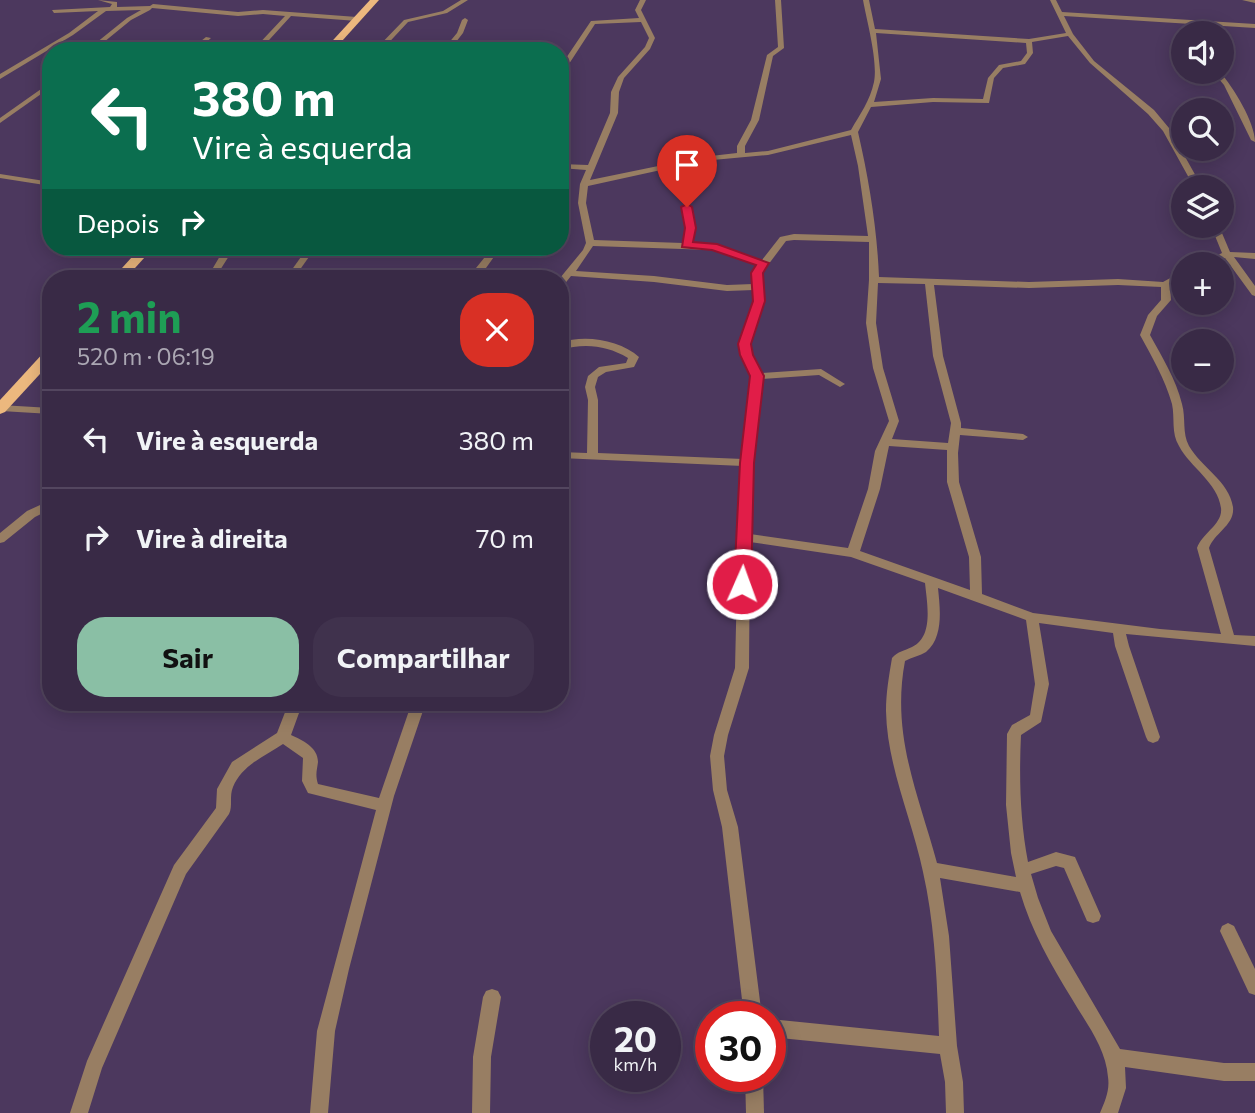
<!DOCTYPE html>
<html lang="pt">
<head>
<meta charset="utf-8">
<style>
	:root { --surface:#392a46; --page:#40324d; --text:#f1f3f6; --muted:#aba7b3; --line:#53465f; --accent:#8abfa5 }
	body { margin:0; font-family:Commissioner,sans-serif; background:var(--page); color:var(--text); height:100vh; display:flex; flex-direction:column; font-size:26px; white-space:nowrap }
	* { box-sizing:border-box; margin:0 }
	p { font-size:23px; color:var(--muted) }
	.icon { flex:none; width:38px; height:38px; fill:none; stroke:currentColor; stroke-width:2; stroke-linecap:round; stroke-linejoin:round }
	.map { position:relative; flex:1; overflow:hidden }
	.details { position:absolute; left:42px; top:270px; width:527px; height:441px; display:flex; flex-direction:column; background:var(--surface); border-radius:28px; box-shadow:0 4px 18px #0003,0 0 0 2px var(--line) }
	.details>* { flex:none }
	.top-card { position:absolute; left:42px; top:42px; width:527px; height:214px; border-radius:28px; box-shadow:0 4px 18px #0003,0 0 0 2px var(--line); background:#0b6e4f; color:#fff; overflow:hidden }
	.fabs { position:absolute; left:1171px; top:21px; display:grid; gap:14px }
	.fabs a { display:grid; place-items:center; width:63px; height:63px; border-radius:50%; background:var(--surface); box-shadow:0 4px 18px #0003,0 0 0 2px var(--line); font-size:35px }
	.speed { position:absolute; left:590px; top:1001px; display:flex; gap:14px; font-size:35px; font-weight:700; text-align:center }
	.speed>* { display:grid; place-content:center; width:91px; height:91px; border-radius:50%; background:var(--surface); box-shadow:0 4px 18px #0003,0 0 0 2px var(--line); line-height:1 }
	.speed small { font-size:18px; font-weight:400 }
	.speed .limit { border:10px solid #d22; background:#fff; color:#111 }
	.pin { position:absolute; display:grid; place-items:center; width:60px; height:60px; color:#fff; margin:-72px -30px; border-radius:50% 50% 50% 0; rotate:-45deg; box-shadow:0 0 7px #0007 }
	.pin .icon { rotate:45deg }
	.me { position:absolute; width:77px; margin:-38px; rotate:2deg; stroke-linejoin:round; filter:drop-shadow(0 0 5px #0008) }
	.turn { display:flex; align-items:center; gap:24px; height:147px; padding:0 35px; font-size:32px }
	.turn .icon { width:91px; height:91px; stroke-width:2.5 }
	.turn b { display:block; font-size:49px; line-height:60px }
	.then { display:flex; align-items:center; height:66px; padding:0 35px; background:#0003; gap:14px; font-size:26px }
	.round { display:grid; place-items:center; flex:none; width:74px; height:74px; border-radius:28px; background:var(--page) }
	.headline { display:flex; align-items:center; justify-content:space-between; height:119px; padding:0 35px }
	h1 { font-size:42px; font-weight:700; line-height:52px; color:#1e9e55 }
	.cta { display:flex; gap:14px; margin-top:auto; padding:14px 35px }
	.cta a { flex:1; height:80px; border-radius:28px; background:var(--accent); color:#111; font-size:28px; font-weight:700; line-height:80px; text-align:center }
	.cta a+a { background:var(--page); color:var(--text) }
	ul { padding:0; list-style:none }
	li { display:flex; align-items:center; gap:21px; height:98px; padding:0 35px; border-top:2px solid var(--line) }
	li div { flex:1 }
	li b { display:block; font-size:26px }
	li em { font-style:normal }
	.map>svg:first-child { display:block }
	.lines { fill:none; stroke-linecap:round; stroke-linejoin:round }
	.street { fill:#987e63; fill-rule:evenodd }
	.primary { fill:#ecb87e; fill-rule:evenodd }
	.route { fill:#e11d48; stroke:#92132f; stroke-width:2 }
</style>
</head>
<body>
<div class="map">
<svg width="1255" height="1113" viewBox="0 0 1255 1113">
	<rect width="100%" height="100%" fill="#4c385e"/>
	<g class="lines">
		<g class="street">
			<path d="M98 0 117 2V7L150 6 153 4 238 12 263 10 357 17 360 19 357 21 291 16 259 51H252L285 16 263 14 238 16 152 8 150 10 131 20 93 51H86L127 18 141 10 106 11 73 35 0 79V74L69 33 98 11 54 13 52 10 110 7 112 4Z"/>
			<path d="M461 0H468L447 13 408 22 381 51H374L404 20 443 11Z"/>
			<path d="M640 0H646L641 10 655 38 650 49 624 78 619 92 618 113 590 180 702 157 737 153V146L751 120 767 55 778 47 775 0H781L784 48 773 56 759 120 745 146V153L768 151 851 130C860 114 870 101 874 82 878 61 867 22 863 0H869L875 29 1029 39 1066 33 1050 0H1056L1062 12 1255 24V28L1064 16 1073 34 1094 61 1154 110 1169 128 1202 187H1194L1163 131 1148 114 1090 63 1068 36 1032 42 1033 53 1025 64 1003 68 994 78 989 103 933 102 871 107 858 132C869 180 877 228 879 277L1029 282 1118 279 1163 282 1183 271V278L1170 286 1171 300 1157 316 1150 335C1162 357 1176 379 1182 404 1186 418 1182 433 1189 446 1201 467 1229 481 1233 507 1235 525 1214 533 1209 548L1234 635 1255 636V646L1126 634 1129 646 1160 737 1158 741 1153 743 1148 741 1146 737 1115 646 1113 633 1039 623 1049 684 1041 722 1021 735C1019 777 1020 820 1028 862L1056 852 1075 857 1101 916 1099 921 1093 923 1087 921 1064 868 1056 866 1031 874 1038 898 1051 931 1120 1049 1224 1063H1255V1081H1224L1125 1067 1126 1088 1118 1113H1100C1105 1101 1110 1090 1108 1077 1106 1048 1086 1023 1072 999 1051 965 1031 930 1020 892L940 878 949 936 957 1046 963 1082 964 1113H946L945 1082 940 1054 770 1037V1019L939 1036C937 981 935 925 923 872 912 819 887 766 886 711 886 693 889 676 892 658 898 651 904 651 912 647 934 637 927 603 925 583L851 557 750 542 749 668 728 735 724 756 727 790 738 827 762 1017H744L722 827 713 790 710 756 714 735 735 668 739 500 743 466 560 458V452L587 453 588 400 585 387 588 376 599 367 626 363 628 358C606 345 584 343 560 350V343C584 334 620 340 639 357L634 367 606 372 598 377 595 387 598 400V453L743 459 752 376 740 347 754 301V290L727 291 654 282 571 276 563 286 560 287V278L583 250 586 243 578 203 580 184 586 170 560 168V164L588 165 610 113 611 92 618 77 645 47 649 38 641 22 595 24 567 67 560 73V67L591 21 639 18 635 10ZM876 33 1026 43 1027 53 1021 61 999 65 988 78 983 99 933 98 874 102 881 79ZM851 135 858 166 868 236 794 234 780 237 762 260 713 244H692L694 228 691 207 687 204 683 207 686 228 683 243 594 240 586 203 588 186 702 161 768 155ZM794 240 869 242V280L866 323 873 368 889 421 875 451 868 489 848 548 750 534 751 500 762 379 819 375 840 387 845 384 821 369 761 373 750 347 764 301 762 273 786 241ZM593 246 712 250 759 265 752 273 753 284 727 285 654 276 576 271ZM878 283 925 284 933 356 951 423 948 443 892 439 899 421 883 368 876 323ZM934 285 1029 288 1118 285 1161 287V300L1148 315 1140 335C1152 357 1165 379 1172 404 1175 418 1171 433 1179 446 1190 467 1218 483 1221 508 1223 524 1202 533 1197 548L1221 634 1160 629 1033 613 982 594 981 557 959 482 958 453 960 435 1023 440 1028 437 1023 434 961 428V423L943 356ZM889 446 947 450V482L969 557 970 590 860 551 880 489ZM938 588 1026 620 1035 684 1030 715 1012 725 1007 734 1006 805 1011 853 1016 877 937 863C918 793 891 735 905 661 912 657 920 656 926 652 944 637 940 608 938 588Z"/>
			<path d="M1242 0H1255V3Z"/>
			<path d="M465 18 468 20 463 33 449 51H442L457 33 462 20Z"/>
			<path d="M1183 36V40L1180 41 1183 45V52L1173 40Z"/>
			<path d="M206 37 211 38 201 47V51H195L196 45Z"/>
			<path d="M1213 72H1220C1233 87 1255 122 1255 142L1251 140 1224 85Z"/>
			<path d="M51 82V87L0 123V118Z"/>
			<path d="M0 174 51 182V186L0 178Z"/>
			<path d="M1211 226H1219L1230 252 1255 253V259L1234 257 1255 286V296L1252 295 1225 258 1212 264H1201L1222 253Z"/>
			<path d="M144 247 224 251 229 247H238L229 256 215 278H207L220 256 146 252 142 249Z"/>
			<path d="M308 247H316L294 278H286Z"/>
			<path d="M493 247H501L486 268 484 278H476V268Z"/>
			<path d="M0 405 51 408V414L1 411Z"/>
			<path d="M51 500V509L35 517 4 542 0 543V533L27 511Z"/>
			<path d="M289 702H303L291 735C302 740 318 747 318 762 317 770 315 775 318 784L379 798 412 702H426L394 796 349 969 335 1031 328 1113H310L317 1031 376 810 308 793 302 781 303 758 283 744C265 756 242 765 233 787 229 796 233 806 229 814L186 874 102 1068 88 1113H70L87 1061 174 865 216 808 217 789 232 762 277 733Z"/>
			<path d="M1228 923 1234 926 1255 969V995L1249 993 1220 931 1222 926Z"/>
			<path d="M492 989 498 991 501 997 491 1057 490 1113H472L473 1057 483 997 486 991Z"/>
			<path d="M745 1076H763L764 1113H746Z"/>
		</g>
		<g class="primary">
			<path d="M370 0H379L333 51H323Z"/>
			<path d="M141 247H154L126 278H113Z"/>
			<path d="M51 349V362L5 412 0 414V400L46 350Z"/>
		</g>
	</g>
	<path class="route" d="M687 204 692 207 696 228 693 242 717 244 769 263 763 273 765 301 751 344 753 355 764 376 754 463 751 584 742 590 734 584 740 463 750 376 740 355 738 344 753 301 751 273 756 265 712 250 682 247 685 228 681 207Z"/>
</svg>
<div class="fabs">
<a><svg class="icon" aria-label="sound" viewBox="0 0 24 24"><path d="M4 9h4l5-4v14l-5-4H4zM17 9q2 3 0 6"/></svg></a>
<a><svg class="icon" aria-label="search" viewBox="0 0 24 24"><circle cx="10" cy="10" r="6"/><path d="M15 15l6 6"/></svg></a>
<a><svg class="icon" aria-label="layers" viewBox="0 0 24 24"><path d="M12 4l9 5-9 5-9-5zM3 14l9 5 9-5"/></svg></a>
<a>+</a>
<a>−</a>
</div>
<div class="speed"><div>20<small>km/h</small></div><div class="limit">30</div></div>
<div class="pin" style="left:687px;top:207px;background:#d93025"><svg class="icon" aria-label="arrive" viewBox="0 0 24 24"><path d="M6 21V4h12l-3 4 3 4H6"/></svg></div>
<svg class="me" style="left:742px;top:584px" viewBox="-20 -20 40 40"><circle r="17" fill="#e11d48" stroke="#fff" stroke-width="3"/><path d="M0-11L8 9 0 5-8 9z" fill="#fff"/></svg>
<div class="top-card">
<div class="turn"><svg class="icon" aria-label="left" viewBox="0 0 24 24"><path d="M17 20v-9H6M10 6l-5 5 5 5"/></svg><div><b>380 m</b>Vire à esquerda</div></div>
<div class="then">Depois<svg class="icon" aria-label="right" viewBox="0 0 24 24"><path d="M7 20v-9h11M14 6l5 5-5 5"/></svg></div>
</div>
<section class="details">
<div class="headline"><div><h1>2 min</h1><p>520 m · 06:19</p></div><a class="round" style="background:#d93025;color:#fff"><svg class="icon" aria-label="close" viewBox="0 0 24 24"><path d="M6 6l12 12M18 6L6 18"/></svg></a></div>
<ul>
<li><svg class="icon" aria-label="left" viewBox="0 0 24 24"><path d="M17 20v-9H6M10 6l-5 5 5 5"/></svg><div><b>Vire à esquerda</b></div><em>380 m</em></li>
<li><svg class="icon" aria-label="right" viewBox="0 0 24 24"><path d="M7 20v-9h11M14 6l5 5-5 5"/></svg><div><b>Vire à direita</b></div><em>70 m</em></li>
</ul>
<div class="cta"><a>Sair</a><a>Compartilhar</a></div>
</section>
</div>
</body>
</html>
